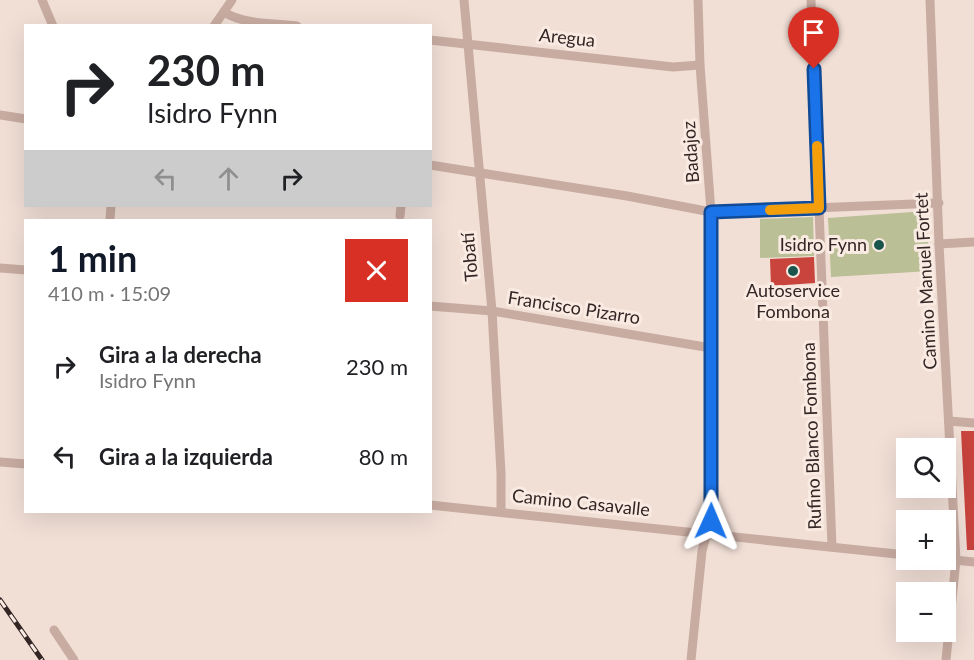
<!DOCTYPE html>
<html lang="es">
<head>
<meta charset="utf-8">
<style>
	:root { --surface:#fff; --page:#f6f6f6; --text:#202124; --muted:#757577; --accent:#111827 }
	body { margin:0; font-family:Lato,sans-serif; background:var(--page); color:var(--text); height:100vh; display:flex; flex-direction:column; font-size:22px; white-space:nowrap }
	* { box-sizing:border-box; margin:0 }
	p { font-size:20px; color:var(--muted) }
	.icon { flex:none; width:33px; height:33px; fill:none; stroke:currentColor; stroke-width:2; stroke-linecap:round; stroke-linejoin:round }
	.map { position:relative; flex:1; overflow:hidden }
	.side { position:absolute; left:24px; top:219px; width:408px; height:294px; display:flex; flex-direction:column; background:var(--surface); border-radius:0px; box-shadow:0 6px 24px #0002 }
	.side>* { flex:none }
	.guide { position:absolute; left:24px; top:24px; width:408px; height:183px; border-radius:0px; box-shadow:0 6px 24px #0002; background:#fff; color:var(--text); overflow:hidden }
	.tools { position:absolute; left:896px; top:438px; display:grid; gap:12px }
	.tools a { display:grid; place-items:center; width:60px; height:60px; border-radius:0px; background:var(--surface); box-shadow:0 6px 24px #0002; font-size:30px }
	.pin { position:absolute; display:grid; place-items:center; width:51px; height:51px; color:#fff; margin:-62px -26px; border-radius:50% 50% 50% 0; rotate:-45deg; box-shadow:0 0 6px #0007 }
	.pin .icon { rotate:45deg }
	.me { position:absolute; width:66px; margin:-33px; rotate:1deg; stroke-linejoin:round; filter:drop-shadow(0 0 4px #0008) }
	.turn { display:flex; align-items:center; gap:21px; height:126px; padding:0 24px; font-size:27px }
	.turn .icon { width:78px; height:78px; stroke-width:2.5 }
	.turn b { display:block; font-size:42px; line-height:51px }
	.lanes { display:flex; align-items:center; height:57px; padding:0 24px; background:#0003; justify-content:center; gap:30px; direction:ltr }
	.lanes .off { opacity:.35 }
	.round { display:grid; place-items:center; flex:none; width:63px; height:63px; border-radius:0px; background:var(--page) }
	.overview { display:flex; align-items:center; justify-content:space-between; height:102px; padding:0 24px }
	h1 { font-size:36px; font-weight:700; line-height:45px; color:var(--accent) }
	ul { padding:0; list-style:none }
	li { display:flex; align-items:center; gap:18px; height:90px; padding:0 24px }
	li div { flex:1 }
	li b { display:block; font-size:22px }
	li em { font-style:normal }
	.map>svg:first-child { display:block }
	.green { fill:#babf96 }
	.building { fill:#c8443d }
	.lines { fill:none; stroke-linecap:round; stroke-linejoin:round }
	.minor { stroke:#c8aca2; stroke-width:9 }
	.rail-casing { stroke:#332625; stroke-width:5 }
	.rail { stroke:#f9eae2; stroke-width:3; stroke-dasharray:9; stroke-linecap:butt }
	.route-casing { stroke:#114b97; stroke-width:15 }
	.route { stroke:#1a73e8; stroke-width:10 }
	.slow { stroke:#f59e0b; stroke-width:10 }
	.poi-dot { fill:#1a554d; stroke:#f9eae2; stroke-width:2 }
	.labels { text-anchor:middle; stroke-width:6; stroke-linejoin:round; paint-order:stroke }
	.street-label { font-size:18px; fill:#332625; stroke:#f9eae2 }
	.poi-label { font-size:18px; fill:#332625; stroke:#f9eae2; text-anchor:end }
</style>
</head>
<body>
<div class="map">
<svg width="974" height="660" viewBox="0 0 974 660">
	<rect width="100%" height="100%" fill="#f1dfd6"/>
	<g class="green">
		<path d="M926 211 930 271 831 277 828 218Z"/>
		<path d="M813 217 814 256 760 258V219Z"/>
	</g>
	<g class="building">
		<path d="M814 257 815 283 771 286 770 259Z"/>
		<path d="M961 431H974V550H967Z"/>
	</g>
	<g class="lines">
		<g class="minor">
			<path d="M42 0 53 26"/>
			<path d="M464 0 492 311 501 473V512"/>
			<path d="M811 0 832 547"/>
			<path d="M930 0 939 244 956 560 946 660"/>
			<path d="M224 12C244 25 274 23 297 26"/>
			<path d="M214 26 232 0"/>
			<path d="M430 40 673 67 700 65"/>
			<path d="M0 115 26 119"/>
			<path d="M430 165 627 196 711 212 939 203"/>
			<path d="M400 216 401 206"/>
			<path d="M110 220 111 206"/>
			<path d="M939 244 974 242"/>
			<path d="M0 268 26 270"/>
			<path d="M430 306 492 311 711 348"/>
			<path d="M949 421 974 423"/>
			<path d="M0 462 26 464"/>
			<path d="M430 505 906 555"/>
			<path d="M945 559 974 562"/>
			<path d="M54 630 74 660"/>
			<path d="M691 660 702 551 712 514 711 212 700 65 698 0"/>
		</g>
		<g class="rail-casing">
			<path id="rail" d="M0 600 42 660"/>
		</g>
		<use href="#rail" class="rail"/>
	</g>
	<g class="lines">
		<g class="route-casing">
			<path id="route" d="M711 521V212L819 208 814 69"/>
		</g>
		<use href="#route" class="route"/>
		<path class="slow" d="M770 210 819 208 817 146"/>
	</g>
	<g class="poi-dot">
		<circle cx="879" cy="245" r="6"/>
		<circle cx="793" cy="271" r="6"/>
	</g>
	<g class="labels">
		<g class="street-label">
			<text transform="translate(567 38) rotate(6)" y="6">Aregua</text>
			<text transform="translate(691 152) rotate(-94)" y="6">Badajoz</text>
			<text transform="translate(470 257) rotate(-95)" y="6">Tobatí</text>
			<text transform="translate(926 281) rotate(-93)" y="6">Camino Manuel Fortet</text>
			<text transform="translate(574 308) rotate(9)" y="6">Francisco Pizarro</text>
			<text transform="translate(812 436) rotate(-92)" y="6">Rufino Blanco Fombona</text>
			<text transform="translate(581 503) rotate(6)" y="6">Camino Casavalle</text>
		</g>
		<g class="poi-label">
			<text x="867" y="251">Isidro Fynn</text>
			<text x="793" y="297" text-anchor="middle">Autoservice<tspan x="793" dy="21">Fombona</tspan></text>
		</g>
	</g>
</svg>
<div class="tools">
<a><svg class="icon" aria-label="search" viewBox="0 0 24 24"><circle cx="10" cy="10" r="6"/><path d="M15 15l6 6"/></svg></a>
<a>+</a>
<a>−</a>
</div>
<div class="pin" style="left:814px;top:69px;background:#d93025"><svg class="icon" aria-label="arrive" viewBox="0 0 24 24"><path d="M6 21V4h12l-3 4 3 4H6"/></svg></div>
<svg class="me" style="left:711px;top:521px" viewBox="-20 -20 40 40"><path d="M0-17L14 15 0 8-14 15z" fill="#1a73e8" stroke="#fff" stroke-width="4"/></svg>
<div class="guide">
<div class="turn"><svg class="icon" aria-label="right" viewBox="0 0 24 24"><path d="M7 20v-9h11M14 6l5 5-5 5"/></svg><div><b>230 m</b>Isidro Fynn</div></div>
<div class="lanes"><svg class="icon off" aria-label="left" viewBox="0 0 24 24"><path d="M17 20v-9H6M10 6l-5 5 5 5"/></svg><svg class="icon off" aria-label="ahead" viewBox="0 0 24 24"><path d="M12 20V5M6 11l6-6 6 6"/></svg><svg class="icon" aria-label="right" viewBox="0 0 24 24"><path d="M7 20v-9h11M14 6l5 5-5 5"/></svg></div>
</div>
<section class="side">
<div class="overview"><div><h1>1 min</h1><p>410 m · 15:09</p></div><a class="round" style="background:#d93025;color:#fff"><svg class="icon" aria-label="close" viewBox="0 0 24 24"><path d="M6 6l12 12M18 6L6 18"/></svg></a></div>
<ul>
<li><svg class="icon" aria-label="right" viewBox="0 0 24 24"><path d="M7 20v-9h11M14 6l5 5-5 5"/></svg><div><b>Gira a la derecha</b><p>Isidro Fynn</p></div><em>230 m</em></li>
<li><svg class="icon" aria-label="left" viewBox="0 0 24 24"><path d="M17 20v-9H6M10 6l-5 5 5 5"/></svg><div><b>Gira a la izquierda</b></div><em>80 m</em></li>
</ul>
</section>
</div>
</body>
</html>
